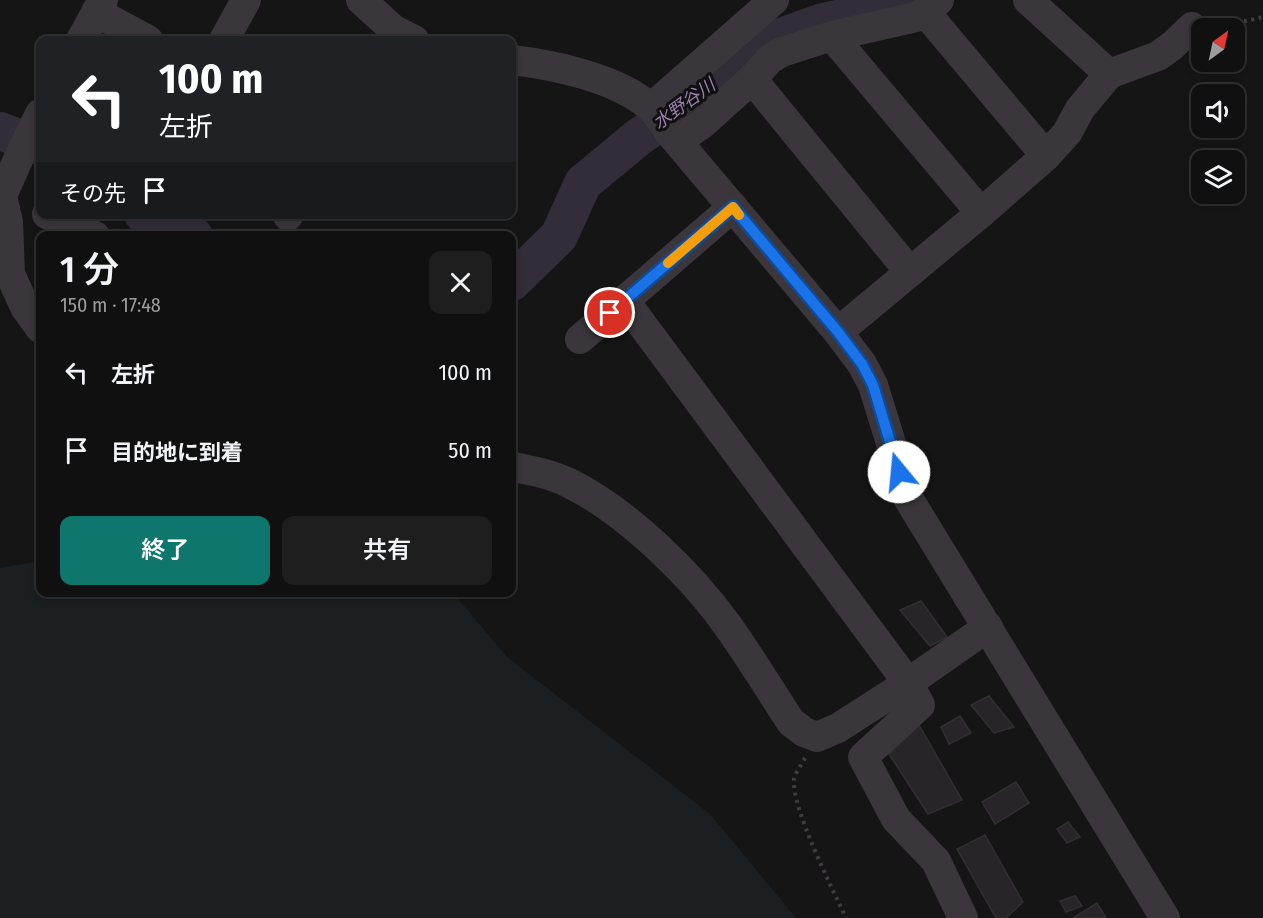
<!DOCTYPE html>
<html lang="ja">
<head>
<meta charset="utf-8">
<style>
	:root { --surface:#101010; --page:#1e1e1e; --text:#f1f3f6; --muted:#9c9d9f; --line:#303030; --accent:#0f766e }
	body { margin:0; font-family:"Fira Sans Condensed","Noto Sans JP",sans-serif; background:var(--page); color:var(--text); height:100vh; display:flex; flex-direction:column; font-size:22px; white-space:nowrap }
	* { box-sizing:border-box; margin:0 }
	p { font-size:20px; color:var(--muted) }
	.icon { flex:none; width:33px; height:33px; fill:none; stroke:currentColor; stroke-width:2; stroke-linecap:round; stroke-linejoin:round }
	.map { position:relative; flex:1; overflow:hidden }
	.drawer { position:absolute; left:36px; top:231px; width:480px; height:366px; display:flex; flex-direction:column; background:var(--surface); border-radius:12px; box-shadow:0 3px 9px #0003,0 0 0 2px var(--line) }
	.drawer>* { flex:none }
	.hud { position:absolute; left:36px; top:36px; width:480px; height:183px; border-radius:12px; box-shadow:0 3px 9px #0003,0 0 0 2px var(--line); background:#202124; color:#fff; overflow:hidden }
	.needle { width:39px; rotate:33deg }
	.controls { position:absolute; left:1191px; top:18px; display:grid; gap:12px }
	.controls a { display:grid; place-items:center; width:54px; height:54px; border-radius:12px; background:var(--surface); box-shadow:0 3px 9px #0003,0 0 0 2px var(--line); font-size:30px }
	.pin { position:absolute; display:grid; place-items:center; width:51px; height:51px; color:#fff; margin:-26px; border:3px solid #fff; border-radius:50%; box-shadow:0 2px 6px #0007 }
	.me { position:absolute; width:66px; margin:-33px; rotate:343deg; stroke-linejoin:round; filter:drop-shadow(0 0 4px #0008) }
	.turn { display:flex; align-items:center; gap:21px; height:126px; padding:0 24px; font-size:27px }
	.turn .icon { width:78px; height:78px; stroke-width:2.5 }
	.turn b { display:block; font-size:42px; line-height:51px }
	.then { display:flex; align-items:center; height:57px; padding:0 24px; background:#0003; gap:12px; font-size:22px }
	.round { display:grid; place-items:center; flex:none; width:63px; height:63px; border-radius:12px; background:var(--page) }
	.headline { display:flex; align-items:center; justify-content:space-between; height:102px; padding:0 24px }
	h1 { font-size:36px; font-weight:600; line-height:45px }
	.button { display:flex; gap:12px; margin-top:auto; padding:12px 24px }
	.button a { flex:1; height:69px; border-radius:12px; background:var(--accent); color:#fff; font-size:24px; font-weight:600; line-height:69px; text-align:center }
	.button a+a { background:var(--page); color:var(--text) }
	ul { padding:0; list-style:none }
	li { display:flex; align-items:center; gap:18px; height:78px; padding:0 24px }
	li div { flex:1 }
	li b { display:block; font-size:22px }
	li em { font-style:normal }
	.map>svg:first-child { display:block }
	.green { fill:#1b1f21 }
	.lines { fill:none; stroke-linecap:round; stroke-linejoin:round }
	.river { stroke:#332c39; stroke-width:38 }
	.building { fill:#272527; stroke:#322f32; stroke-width:1.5 }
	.path { stroke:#413c42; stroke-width:4; stroke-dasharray:3 4.5; stroke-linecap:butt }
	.minor { stroke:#3a363b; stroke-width:30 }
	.route-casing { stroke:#114b97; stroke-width:15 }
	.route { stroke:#1a73e8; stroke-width:10 }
	.slow { stroke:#f59e0b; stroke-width:10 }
	.labels { text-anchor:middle; stroke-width:6; stroke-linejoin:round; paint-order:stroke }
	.water-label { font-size:18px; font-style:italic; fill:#9981ae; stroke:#111011 }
</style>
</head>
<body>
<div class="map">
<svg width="1263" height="918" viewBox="0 0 1263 918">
	<rect width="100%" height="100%" fill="#161516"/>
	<path class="green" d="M40 561V592L453 593 507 657 710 814 796 918H0V568Z"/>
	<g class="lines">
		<g class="river">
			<path d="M0 131 40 146"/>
			<path d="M143 214 194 236"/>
			<path d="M512 282 559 236 583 183 640 136 690 104 758 45 823 22 899 6 907 0"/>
		</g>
	</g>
	<g class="building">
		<path d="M921 601 947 637 930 646 900 610Z"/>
		<path d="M989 696 1014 727 994 733 971 705Z"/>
		<path d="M960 716 971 733 949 744 941 727Z"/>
		<path d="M919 725 962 800 928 814 889 754Z"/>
		<path d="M1016 782 1029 803 995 824 982 802Z"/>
		<path d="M1068 822 1080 837 1067 843 1057 829Z"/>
		<path d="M985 835 1023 902 1006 918H996L957 849Z"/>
		<path d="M1075 896 1082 906 1066 912 1060 901Z"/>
		<path d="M1097 903 1106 918H1073Z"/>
	</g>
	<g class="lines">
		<g class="path">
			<path d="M1214 18 1246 21 1263 17"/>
			<path d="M805 758C802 764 795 773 794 779 791 807 833 890 846 918"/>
		</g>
		<g class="minor">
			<path d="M361 0 394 30 414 40"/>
			<path d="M1028 0 1109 74"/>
			<path d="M96 12 148 40"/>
			<path d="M925 12 1046 156"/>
			<path d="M832 36 981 213"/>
			<path d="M81 40 103 0"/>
			<path d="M224 40 246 0"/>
			<path d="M512 60C554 65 617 78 650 107 658 114 664 125 670 133L838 332 862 364 873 385 908 498 1165 918"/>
			<path d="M752 79 909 271"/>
			<path d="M651 108 774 0"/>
			<path d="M40 114 24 146 2 196 8 222 10 274 25 307 40 328"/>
			<path d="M678 141 702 124 752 79 770 59 782 52 832 36 916 17 925 12 939 0"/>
			<path d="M47 214 95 236"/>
			<path d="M288 216V214"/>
			<path d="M624 300 908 683 920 705 863 757 896 819 936 861 963 918"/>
			<path d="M838 332 981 213 1046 156 1067 133 1080 109 1109 74 1158 56 1172 46 1192 27"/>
			<path d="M580 339 733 207"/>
			<path d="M512 467C531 470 551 474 569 483 626 511 691 574 728 626 750 657 770 690 791 722L804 732 817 737 838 728 908 683 988 627"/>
		</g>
	</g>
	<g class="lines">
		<g class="route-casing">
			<path id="route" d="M610 313 733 207 838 332 862 364 873 385 899 472"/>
		</g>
		<use href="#route" class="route"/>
		<path class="slow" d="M668 263 733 207 739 215"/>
	</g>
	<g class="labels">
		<g class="water-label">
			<text transform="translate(684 104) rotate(-36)" y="6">水野谷川</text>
		</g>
	</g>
</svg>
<div class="controls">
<a><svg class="needle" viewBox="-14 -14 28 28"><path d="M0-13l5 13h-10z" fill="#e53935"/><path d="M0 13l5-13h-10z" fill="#9c9d9f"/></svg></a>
<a><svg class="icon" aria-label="sound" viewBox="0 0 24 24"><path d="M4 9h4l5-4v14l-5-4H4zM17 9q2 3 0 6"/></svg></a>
<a><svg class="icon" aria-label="layers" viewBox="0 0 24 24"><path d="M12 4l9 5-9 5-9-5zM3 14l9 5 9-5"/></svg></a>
</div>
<div class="pin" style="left:610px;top:313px;background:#d93025"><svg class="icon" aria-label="arrive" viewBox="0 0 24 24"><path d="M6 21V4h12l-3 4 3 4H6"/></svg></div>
<svg class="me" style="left:899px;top:472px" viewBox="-20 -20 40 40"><circle r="19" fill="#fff"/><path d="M0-13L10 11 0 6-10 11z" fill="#1a73e8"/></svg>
<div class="hud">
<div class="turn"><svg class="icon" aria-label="left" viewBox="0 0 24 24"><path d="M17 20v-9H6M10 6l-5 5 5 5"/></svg><div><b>100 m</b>左折</div></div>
<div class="then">その先<svg class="icon" aria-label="arrive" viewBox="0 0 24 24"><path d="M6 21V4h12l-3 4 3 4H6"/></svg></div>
</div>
<section class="drawer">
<div class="headline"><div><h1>1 分</h1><p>150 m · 17:48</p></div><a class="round"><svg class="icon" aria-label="close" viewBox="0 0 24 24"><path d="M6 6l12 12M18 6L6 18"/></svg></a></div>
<ul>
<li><svg class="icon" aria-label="left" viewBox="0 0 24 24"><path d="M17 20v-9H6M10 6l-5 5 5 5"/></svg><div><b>左折</b></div><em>100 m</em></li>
<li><svg class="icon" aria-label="arrive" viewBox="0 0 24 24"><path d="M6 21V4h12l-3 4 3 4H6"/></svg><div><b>目的地に到着</b></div><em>50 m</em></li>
</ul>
<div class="button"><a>終了</a><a>共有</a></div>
</section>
</div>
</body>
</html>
